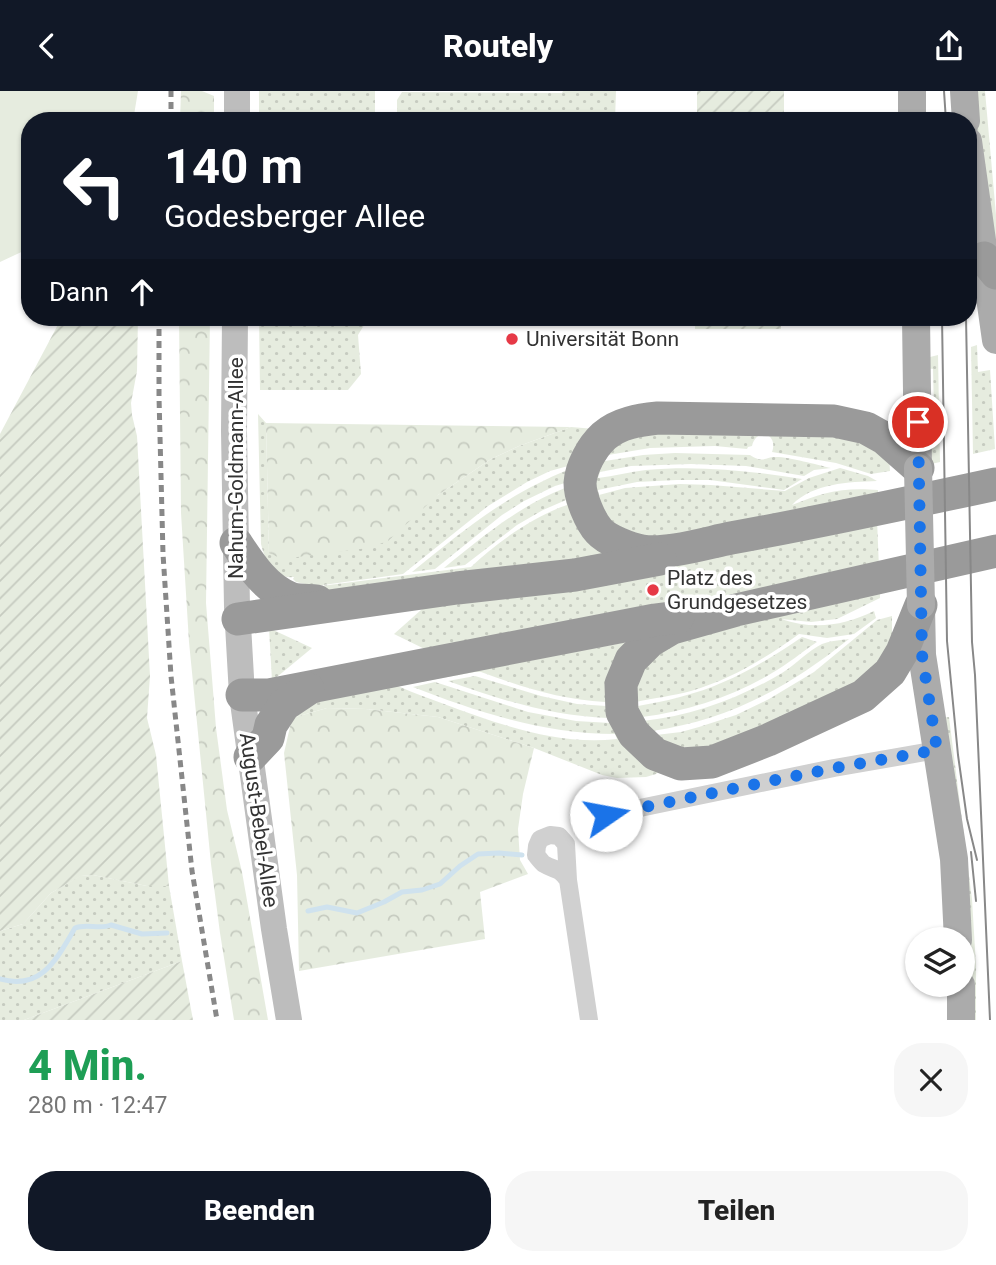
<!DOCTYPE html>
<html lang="de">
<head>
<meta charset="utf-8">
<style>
	:root { --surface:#fff; --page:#f6f6f6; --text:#222; --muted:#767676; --accent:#111827 }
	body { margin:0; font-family:Roboto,sans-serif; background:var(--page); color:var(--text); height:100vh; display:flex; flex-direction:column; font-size:26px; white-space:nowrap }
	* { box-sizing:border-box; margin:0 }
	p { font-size:23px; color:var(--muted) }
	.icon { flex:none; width:38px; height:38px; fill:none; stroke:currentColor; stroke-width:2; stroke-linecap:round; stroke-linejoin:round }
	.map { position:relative; height:929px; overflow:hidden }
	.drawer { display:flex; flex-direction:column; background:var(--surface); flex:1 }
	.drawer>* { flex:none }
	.guide { position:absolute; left:21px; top:21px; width:956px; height:214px; border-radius:28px; box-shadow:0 2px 5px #0004; background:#111827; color:#fff; overflow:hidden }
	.controls { position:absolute; left:905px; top:836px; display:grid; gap:14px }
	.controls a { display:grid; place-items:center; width:70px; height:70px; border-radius:50%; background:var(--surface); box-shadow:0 2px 5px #0004; font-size:35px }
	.pin { position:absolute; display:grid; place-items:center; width:60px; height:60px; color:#fff; margin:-30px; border:4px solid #fff; border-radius:50%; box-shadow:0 2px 7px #0007 }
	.me { position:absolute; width:77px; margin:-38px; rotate:78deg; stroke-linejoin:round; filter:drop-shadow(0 0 5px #0008) }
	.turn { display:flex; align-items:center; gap:24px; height:147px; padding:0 28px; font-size:32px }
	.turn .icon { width:91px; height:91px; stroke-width:2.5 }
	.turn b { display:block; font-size:49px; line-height:60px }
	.then { display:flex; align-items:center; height:66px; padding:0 28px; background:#0003; gap:14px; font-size:26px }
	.round { display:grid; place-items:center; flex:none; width:74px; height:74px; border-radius:28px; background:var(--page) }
	.summary { display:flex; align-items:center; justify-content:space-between; height:119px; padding:0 28px }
	h1 { font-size:42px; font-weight:800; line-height:52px; color:#1e9e55 }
	.action { display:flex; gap:14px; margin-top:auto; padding:14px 28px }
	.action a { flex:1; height:80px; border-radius:28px; background:var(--accent); color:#fff; font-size:28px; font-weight:800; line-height:80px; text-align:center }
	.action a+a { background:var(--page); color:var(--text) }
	header { display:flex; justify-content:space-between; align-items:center; height:91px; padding:0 28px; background:var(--accent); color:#fff; font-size:32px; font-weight:800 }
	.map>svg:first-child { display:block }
	.grass { fill:url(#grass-dots); fill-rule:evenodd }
	.forest { fill:url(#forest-crowns) }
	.garden { fill:url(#garden-furrows) }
	.pitch { fill:#e6ecdf }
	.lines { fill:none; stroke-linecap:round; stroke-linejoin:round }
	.stream { stroke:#cfe2ee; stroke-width:5 }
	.street { stroke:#d0d0d0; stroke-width:18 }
	.secondary { stroke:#bdbdbd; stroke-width:26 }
	.primary { stroke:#ababab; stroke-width:28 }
	.highway { stroke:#9a9a9a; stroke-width:33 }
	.tram { stroke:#888; stroke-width:2 }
	.rail { stroke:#888; stroke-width:5; stroke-dasharray:7 5; stroke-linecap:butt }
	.primary-bridge { stroke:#ababab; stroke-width:28 }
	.route { stroke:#1a73e8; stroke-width:12; stroke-dasharray:0 21.6 }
	.poi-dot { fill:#e63946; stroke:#fff; stroke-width:2.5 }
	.labels { text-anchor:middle; stroke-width:7; stroke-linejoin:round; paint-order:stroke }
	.poi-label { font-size:21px; fill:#333; stroke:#fff; text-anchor:start }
	.street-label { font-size:21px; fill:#333; stroke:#fff }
</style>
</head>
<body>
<header><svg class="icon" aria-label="back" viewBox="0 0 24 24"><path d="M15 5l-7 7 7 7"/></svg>Routely<svg class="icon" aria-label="share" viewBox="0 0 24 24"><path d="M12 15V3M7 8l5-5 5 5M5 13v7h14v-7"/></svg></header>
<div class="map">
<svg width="996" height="929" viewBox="0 0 996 929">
	<defs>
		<pattern id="grass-dots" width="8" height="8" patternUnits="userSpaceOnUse" patternTransform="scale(1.75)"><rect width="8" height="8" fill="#e6ecdf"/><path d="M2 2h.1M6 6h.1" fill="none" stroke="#c6cbc0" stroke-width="1.8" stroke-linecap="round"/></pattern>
		<pattern id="forest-crowns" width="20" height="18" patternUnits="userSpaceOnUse" patternTransform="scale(1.75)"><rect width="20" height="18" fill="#e6ecdf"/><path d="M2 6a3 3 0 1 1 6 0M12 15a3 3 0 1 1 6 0" fill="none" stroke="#c6cbc0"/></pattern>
		<pattern id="garden-furrows" width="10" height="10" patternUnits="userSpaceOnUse" patternTransform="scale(1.75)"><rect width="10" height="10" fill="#e6ecdf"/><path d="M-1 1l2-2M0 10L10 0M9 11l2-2" fill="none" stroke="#c6cbc0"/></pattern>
	</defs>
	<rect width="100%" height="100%" fill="#fff"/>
	<g class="grass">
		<rect x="259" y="0" width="116" height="30"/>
		<path d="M563 0H616L615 30H397V9L402 1 562 2Z"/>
		<path d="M972 0H985L996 124V154L978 78Z"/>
		<path d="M259 226H369L358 244 361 283 348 299H260Z"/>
		<path d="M977 254 978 281 990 279 995 358 973 363 971 256Z"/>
		<path d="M938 264 940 371 927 374V321L934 319 933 278 926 277V267Z"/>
		<path d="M258 323 266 332 269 462 438 404 491 368 519 355 571 336 595 338 583 352 614 463 334 503 292 492 314 495 296 491 293 488 294 486C274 488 265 470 261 453ZM568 375V379C505 404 463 440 412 481L435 478 502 424 524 410 555 395 565 392V397C519 415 482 446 444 477L465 474 517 434 543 419 566 409 567 414C534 425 496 452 471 476L321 495H316L403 483 488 415 527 391 550 380Z"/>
		<path d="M843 342 889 363 890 380 871 383 836 372 772 361C779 342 756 336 752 355L748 356 747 358 715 355 650 357 608 364 605 370 643 364 675 362 750 364C764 373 763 366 776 366 790 366 817 374 831 377L814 379 804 385 746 375 691 373 631 375 600 381 598 387C614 385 630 381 646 379 698 374 751 380 802 388L784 399 710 389H677L637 391 598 399 599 404 625 397 680 393 711 394 785 400 809 387 840 377 868 385 877 390C849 391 813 392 792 414 823 401 843 396 878 399V409L667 451 616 443 590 393 591 384 623 343Z"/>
		<path d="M877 428 879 478 439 565 394 543 430 511Z"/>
		<path d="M880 499V507L837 528 811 531 781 528C813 539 844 535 874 520L876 527 854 543 827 547 799 543C766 567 730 589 691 600 673 605 654 607 636 611L638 615C652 612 666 610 680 606 725 595 764 572 802 546L817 551C802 561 788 573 772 582 732 606 687 620 642 626L643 630C692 625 740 607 782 582 795 574 809 559 822 553 830 550 841 549 849 548 789 596 729 629 652 640L656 644 681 641 699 636 736 624 769 608 814 581 877 529 892 525V561L870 587 711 660 651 652 628 593 651 556Z"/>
		<path d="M269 537 312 557 272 590Z"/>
		<path d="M627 551 618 579 662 677 656 683 646 686 617 687 602 684 534 657 438 626 366 618 327 617 292 627 295 612ZM475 581H481C522 596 562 609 605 611L606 615 577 613 541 605 475 585 448 590C500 609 553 625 608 627L610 632 576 630 528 621 435 591 413 596C477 621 545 643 615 643L617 648C558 655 498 633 444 613 429 607 413 602 398 595Z"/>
		<path d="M949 626 972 808 976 875V929H969V874L965 809 939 627Z"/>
		<path d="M93 784 147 795H169L182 870 24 929H0V840L23 833 51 802 80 785Z"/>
	</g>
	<g class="forest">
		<path d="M181 0H202L214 5V30H180Z"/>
		<path d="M179 226H210L206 512 216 637 227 719 242 781 268 929H234L220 842 211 773 189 551 181 422Z"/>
		<path d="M266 332 571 336 519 355 491 368 438 404 388 450 368 457 282 468 269 462Z"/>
		<path d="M327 617 366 618 438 626 534 657 523 703 518 738 520 769 528 783 480 801 485 848 299 880 297 784 284 662 292 627Z"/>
	</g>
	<g class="garden">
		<rect x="697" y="0" width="87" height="30"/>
		<path d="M62 226H138L137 280 131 312 132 324 137 345 150 585 147 627 156 664 169 795H147L93 784 81 785 51 802 23 833 0 840V343Z"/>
		<rect x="695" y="226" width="86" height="12"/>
		<path d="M182 870 193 929H24Z"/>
	</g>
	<path class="pitch" d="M0 0H138L133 30H30V157L0 171Z"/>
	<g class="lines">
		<g class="stream">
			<path d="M308 820 327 816 357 822 384 811 402 801 422 799 440 793 460 775 478 763 499 762 522 764"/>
			<path d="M0 888C42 900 57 867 75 837 87 832 99 839 111 834L142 843 167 842"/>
		</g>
		<g class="street">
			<path d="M606 724 834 677 937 659"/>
			<path d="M568 789C558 775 555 780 544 773 542 772 537 765 536 764L537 755 540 748 550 744 559 745 566 753 568 789 589 929"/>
		</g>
		<g class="secondary">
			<path d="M237 30V0"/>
			<path d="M235 226 234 340 237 516 242 604 274 838 289 929"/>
		</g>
		<g class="primary">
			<path d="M912 0V30"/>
			<path d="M964 0 966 30"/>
			<path d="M968 50 996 249"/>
			<path d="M916 226 918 377"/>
			<path d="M921 516 922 564 954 768 958 849"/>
			<path d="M961 894V929"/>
		</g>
		<g class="highway">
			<path d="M984 167 996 182"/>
			<path d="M918 377 884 347 866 337 834 330 658 327C639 329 619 332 604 345 592 356 581 376 580 392 580 406 590 430 599 440 607 449 630 458 642 460 667 464 706 452 731 447 820 431 908 412 996 393"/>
			<path d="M236 452C250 473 265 497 290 507 298 510 309 509 317 510"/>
			<path d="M921 514 902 561 890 581 863 605 768 649 712 671 681 673 655 663 634 643 622 621 621 593 631 569 650 550 672 537 736 519 996 460"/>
			<path d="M238 528 457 497 575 484 660 468"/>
			<path d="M242 604H269L655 529 678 526"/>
			<path d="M250 666 268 647 271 634 284 614 308 598"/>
		</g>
		<g class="tram">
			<path d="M944 0 946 30"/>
			<path d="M942 226 947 550 958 664 967 728 977 769"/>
			<path d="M966 226 972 551 975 584 990 929"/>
			<path d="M971 761 976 810"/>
		</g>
		<g class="rail">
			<path d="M171 30V0"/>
			<path d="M159 226V306L163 463 171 585 192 780 217 929"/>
		</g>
		<path class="primary-bridge" d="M918 377 921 514"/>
	</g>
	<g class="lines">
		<path class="route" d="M606 724 834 677 937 659 922 564 918 331"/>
	</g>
	<g class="poi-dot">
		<circle cx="512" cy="248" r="7"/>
		<circle cx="653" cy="499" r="7"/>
	</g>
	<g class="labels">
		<g class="poi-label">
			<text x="526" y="255">Universität Bonn</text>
			<text x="667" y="494">Platz des<tspan x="667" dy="24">Grundgesetzes</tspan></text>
		</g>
		<g class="street-label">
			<text transform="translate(236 377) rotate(-90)" y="7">Nahum-Goldmann-Allee</text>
			<text transform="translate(259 729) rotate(82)" y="7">August-Bebel-Allee</text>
		</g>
	</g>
</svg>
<div class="controls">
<a><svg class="icon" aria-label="layers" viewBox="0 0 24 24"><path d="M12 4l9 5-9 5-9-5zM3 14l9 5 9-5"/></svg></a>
</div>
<div class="pin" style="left:918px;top:331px;background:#d93025"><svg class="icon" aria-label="arrive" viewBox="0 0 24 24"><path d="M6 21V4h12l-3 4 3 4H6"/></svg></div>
<svg class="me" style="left:606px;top:724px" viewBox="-20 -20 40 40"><circle r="19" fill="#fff"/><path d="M0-13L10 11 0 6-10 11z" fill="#1a73e8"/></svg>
<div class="guide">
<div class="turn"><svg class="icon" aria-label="left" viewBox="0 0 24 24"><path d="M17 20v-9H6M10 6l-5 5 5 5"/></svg><div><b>140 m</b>Godesberger Allee</div></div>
<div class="then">Dann<svg class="icon" aria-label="ahead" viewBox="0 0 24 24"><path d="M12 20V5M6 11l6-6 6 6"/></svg></div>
</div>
</div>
<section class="drawer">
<div class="summary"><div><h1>4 Min.</h1><p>280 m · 12:47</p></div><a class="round"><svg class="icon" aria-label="close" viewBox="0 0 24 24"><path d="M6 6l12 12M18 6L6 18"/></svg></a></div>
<div class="action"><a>Beenden</a><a>Teilen</a></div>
</section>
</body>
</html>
